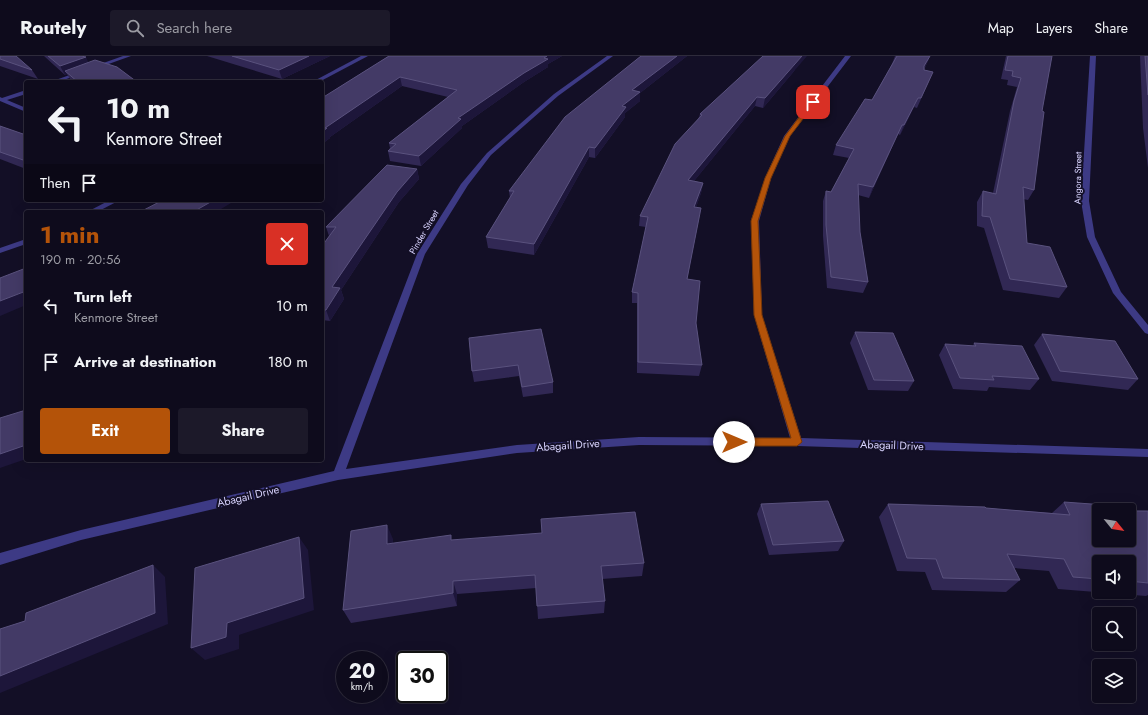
<!DOCTYPE html>
<html lang="en">
<head>
<meta charset="utf-8">
<style>
	:root { --surface:#0e0b1c; --page:#1c1929; --text:#f1f3f6; --muted:#9b9ba3; --line:#2e2b3b; --accent:#b45309 }
	body { margin:0; font-family:Jost,sans-serif; background:var(--page); color:var(--text); height:100vh; display:flex; flex-direction:column; font-size:15px; white-space:nowrap }
	* { box-sizing:border-box; margin:0 }
	p { font-size:13px; color:var(--muted) }
	.icon { flex:none; width:22px; height:22px; fill:none; stroke:currentColor; stroke-width:2; stroke-linecap:round; stroke-linejoin:round }
	.map { position:relative; flex:1; overflow:hidden }
	.drawer { position:absolute; left:24px; top:154px; width:300px; height:252px; display:flex; flex-direction:column; background:var(--surface); border-radius:4px; box-shadow:0 4px 16px #0002,0 0 0 1px var(--line) }
	.drawer>* { flex:none }
	.hud { position:absolute; left:24px; top:24px; width:300px; height:122px; border-radius:4px; box-shadow:0 4px 16px #0002,0 0 0 1px var(--line); background:#0e0b1c; color:var(--text); overflow:hidden }
	.needle { width:26px; rotate:120deg }
	.controls { position:absolute; left:1092px; top:447px; display:grid; gap:8px }
	.controls a { display:grid; place-items:center; width:44px; height:44px; border-radius:4px; background:var(--surface); box-shadow:0 4px 16px #0002,0 0 0 1px var(--line); font-size:20px }
	.speed { position:absolute; left:336px; top:595px; display:flex; gap:8px; font-size:20px; font-weight:700; text-align:center }
	.speed>* { display:grid; place-content:center; width:52px; height:52px; border-radius:50%; background:var(--surface); box-shadow:0 4px 16px #0002,0 0 0 1px var(--line); line-height:1 }
	.speed small { font-size:10px; font-weight:400 }
	.speed .limit { border:2px solid #111; border-radius:6px; background:#fff; color:#111 }
	.pin { position:absolute; display:grid; place-items:center; width:34px; height:34px; color:#fff; margin:-17px; border-radius:8px; box-shadow:0 2px 6px #0006 }
	.me { position:absolute; width:44px; margin:-22px; rotate:90deg; stroke-linejoin:round; filter:drop-shadow(0 0 3px #0008) }
	.turn { display:flex; align-items:center; gap:14px; height:84px; padding:0 16px; font-size:18px }
	.turn .icon { width:52px; height:52px; stroke-width:2.5 }
	.turn b { display:block; font-size:28px; line-height:34px }
	.then { display:flex; align-items:center; height:38px; padding:0 16px; background:#0003; gap:8px; font-size:15px }
	.round { display:grid; place-items:center; flex:none; width:42px; height:42px; border-radius:4px; background:var(--page) }
	.headline { display:flex; align-items:center; justify-content:space-between; height:68px; padding:0 16px }
	h1 { font-size:24px; font-weight:700; line-height:30px; color:var(--accent) }
	.cta { display:flex; gap:8px; margin-top:auto; padding:8px 16px }
	.cta a { flex:1; height:46px; border-radius:4px; background:var(--accent); color:#fff; font-size:16px; font-weight:700; line-height:46px; text-align:center }
	.cta a+a { background:var(--page); color:var(--text) }
	ul { padding:0; list-style:none }
	li { display:flex; align-items:center; gap:12px; height:56px; padding:0 16px }
	li div { flex:1 }
	li b { display:block; font-size:15px }
	li em { font-style:normal }
	header { display:flex; align-items:center; gap:24px; box-sizing:border-box; height:56px; padding:0 20px; background:var(--surface); border-bottom:1px solid var(--line) }
	header strong { font-size:19px }
	nav { display:flex; gap:22px; margin-inline-start:auto; font-size:14px }
	.search { width:280px; height:36px; background:var(--page); display:flex; align-items:center; gap:10px; box-sizing:border-box; padding:0 14px; border-radius:4px; color:var(--muted); font-size:15px }
	.map>svg:first-child { display:block }
	.lines { fill:none; stroke-linecap:round; stroke-linejoin:round }
	.minor { fill:#3d3a85; fill-rule:evenodd }
	.wall { fill:#312854; fill-rule:evenodd }
	.shaded-wall { fill:#1d163a }
	.building { fill:#433a66; stroke:#5a527e }
	.route { fill:#b45309; stroke:#753606 }
	.labels { text-anchor:middle; stroke-width:4; stroke-linejoin:round; paint-order:stroke }
	.far-street-label { font-size:9px; fill:#d9d4ff; stroke:#130f26 }
	.street-label { font-size:11px; fill:#d9d4ff; stroke:#130f26 }
</style>
</head>
<body>
<header>
<strong>Routely</strong>
<div class="search"><svg class="icon" aria-label="search" viewBox="0 0 24 24"><circle cx="10" cy="10" r="6"/><path d="M15 15l6 6"/></svg>Search here</div>
<nav><a>Map</a><a>Layers</a><a>Share</a></nav>
</header>
<div class="map">
<svg width="1148" height="659" viewBox="0 0 1148 659">
	<rect width="100%" height="100%" fill="#130f26"/>
	<g class="lines">
		<g class="minor">
			<path d="M123 0H131L58 26H50Z"/>
			<path d="M361 0H368L319 26H312Z"/>
			<path d="M607 0H613L558 40 491 99 468 129 425 198 346 413 517 389 639 381 790 382 754 259 751 165 765 122 784 80 845 0H851L790 80 771 122 759 165 762 259 801 382 1148 393V401L797 390 639 389 517 397 338 424 81 484 0 509V497L81 474 334 415 417 198 461 128 487 97 554 38Z"/>
			<path d="M1090 0H1096L1089 145 1095 181 1121 236 1148 269V278L1145 277 1113 237 1087 181 1081 145Z"/>
			<path d="M26 34V38L7 44 26 52V56L0 45V41L2 42Z"/>
			<path d="M110 144H120L97 156H87Z"/>
			<path d="M26 183V188L0 197V192Z"/>
		</g>
	</g>
	<g class="wall">
		<path d="M0 0 32 14 38 23 0 10Z"/>
		<path d="M44 0H81L89 7 137 26H73L70 23 67 18 65 19Z"/>
		<path d="M207 0H330L282 23Z"/>
		<path d="M389 0H562L548 8V11L524 26 462 70V72L421 110 390 105 388 95 390 92 389 87 448 41 402 30 330 81V82L322 88V42Z"/>
		<path d="M641 0H687L640 37V45L625 57V61L595 102 589 101 534 199 488 192 486 181 510 142 509 135Z"/>
		<path d="M895 0H930L924 14 933 16 917 52 914 51 900 79 898 78 869 142 858 139 860 176 868 226 863 237 827 232 823 180V145L826 135 831 136 849 102 833 99 836 89 872 44 892 8Z"/>
		<path d="M1006 0H1052L1042 55 1034 134 1028 144 1023 143 1027 187 1067 231 1059 242 1003 234 984 172 977 170V146L983 135 993 137 1010 55 1017 31 1007 29 1008 24 1001 23Z"/>
		<path d="M1140 0H1148V112L1143 72Z"/>
		<path d="M795 14 763 52 755 50 694 125 703 127 701 137 696 151 699 162 687 224 696 267 702 309 699 320 637 317V247H632V236L646 171 639 170 640 160 699 61 700 58Z"/>
		<path d="M0 70 26 79V113L0 103Z"/>
		<path d="M417 113 419 123 399 146 341 234 344 243 330 265 322 264V190L329 180 326 171Z"/>
		<path d="M855 276 914 325 908 335 868 334 850 287Z"/>
		<path d="M1042 278 1138 323 1128 334 1052 325 1034 289Z"/>
		<path d="M469 282 553 326V337L523 341 519 320 474 326 472 315Z"/>
		<path d="M974 287 1039 323 1030 334 989 331 987 335 953 333 939 299 945 288 973 290Z"/>
		<path d="M1064 446 1099 454 1148 455V539L1146 540 1058 533 1049 515 1014 512 1020 524 1006 536 932 534 925 516 897 515 879 461 888 448 986 452 1052 457ZM1099 506H1129V536H1099Z"/>
		<path d="M761 448 844 485 838 495 769 499 757 458Z"/>
		<path d="M393 483V487L453 484 644 507 642 520 602 523 605 545 604 557 538 563 536 532 457 538V550L351 567 343 554Z"/>
	</g>
	<g class="shaded-wall">
		<path d="M309 0H330L282 23 279 14Z"/>
		<path d="M547 0H562L548 8V11L524 26 462 70V72L421 110 419 100 458 62Z"/>
		<path d="M677 0H687L640 37V45L625 57V61L595 102V92L632 34Z"/>
		<path d="M802 0H807L795 14 763 52 765 42Z"/>
		<path d="M930 0 928 5 921 19 924 10Z"/>
		<path d="M86 1 90 10 65 15 67 18 65 19 60 10Z"/>
		<path d="M400 21 402 30 330 81V82L322 88V76L325 72Z"/>
		<path d="M757 41 755 50 686 135 688 124Z"/>
		<path d="M918 42 914 51 900 79 904 69Z"/>
		<path d="M902 69 898 78 869 142 873 131Z"/>
		<path d="M589 91V101L534 199V188Z"/>
		<path d="M417 113 419 123 399 146 341 234 344 243 330 265 326 254 332 231 397 136Z"/>
		<path d="M703 127 701 137 693 161 694 151Z"/>
		<path d="M214 144H236L216 156H193Z"/>
		<path d="M26 235V249L0 260V245Z"/>
		<path d="M26 389V403L0 412V398Z"/>
		<path d="M387 469 393 483V502L387 488Z"/>
		<path d="M299 481 308 494 314 554 239 579V593L205 604 191 592Z"/>
		<path d="M153 509 165 521 168 568 0 637V620Z"/>
		<path d="M453 525 457 538V550L453 537Z"/>
	</g>
	<g class="building">
		<path d="M0 0H16L32 14 0 3Z"/>
		<path d="M48 0H81L86 1 60 10Z"/>
		<path d="M232 0H309L279 14Z"/>
		<path d="M389 0H547L544 2 548 3 524 17 458 62 461 63 419 100 388 95 396 88 389 87 457 34 400 21 325 72H327L322 76V42Z"/>
		<path d="M641 0H677L632 34 640 36 622 50 626 51 595 92 589 91 534 188 486 181 514 135H509L565 61Z"/>
		<path d="M763 0H802L765 42 757 41 688 124 703 127 694 151 701 152 687 223 700 225 696 267 702 309 638 306V237L632 236 648 161 640 160 675 88 702 59 700 58Z"/>
		<path d="M897 0H930L924 10V14L933 16 921 42H918L904 69H902L873 131 858 128 860 176 868 226 831 221 826 169V135L831 136 854 93 836 89 865 43 872 44Z"/>
		<path d="M1008 0H1052L1042 55 1044 56 1034 134 1023 131 1027 187 1050 191 1067 231 1010 223 990 161 982 160 983 135 996 138 1014 45 1021 22 1012 20 1013 15 1005 14Z"/>
		<path d="M1145 0H1148V39Z"/>
		<path d="M95 4 117 11 137 26H78L65 15Z"/>
		<path d="M0 70 26 79V105L0 96Z"/>
		<path d="M387 109 417 113 397 136 332 231 340 232 326 254H322V190L336 171H326Z"/>
		<path d="M163 144H214L193 156H140Z"/>
		<path d="M26 212V235L0 245V222Z"/>
		<path d="M541 273 553 326 522 331 518 309 472 315 469 282Z"/>
		<path d="M855 276 893 277 914 325 874 324Z"/>
		<path d="M1042 278 1115 285 1138 323 1060 315Z"/>
		<path d="M974 287 1022 290 1039 323 992 320 994 324 960 322 945 288 976 290Z"/>
		<path d="M26 354V389L0 398V362Z"/>
		<path d="M828 445 844 485 773 489 761 448Z"/>
		<path d="M1064 446 1119 450 1121 454H1099V484H1129V455H1148V527L1129 525V506H1099V523L1073 521 1064 503 1007 498 1020 524 943 522 936 503 907 502 888 448 985 451 986 452 1070 459Z"/>
		<path d="M635 456 644 507 601 510 605 545 537 550 535 519 453 525V537L343 554 351 475 387 469V488L451 479V484L542 477 541 463Z"/>
		<path d="M299 481 304 542 227 567 226 581 191 592 195 512Z"/>
		<path d="M153 509 155 557 0 620V573L25 565 26 557Z"/>
	</g>
	<path class="route" d="M811 45 816 46 790 80 771 122 758 165 762 259 802 386 797 390H734L729 386 734 382H791L754 259 751 165 765 122 785 80Z"/>
	<g class="labels">
		<g class="far-street-label">
			<text transform="translate(1078 122) rotate(-89)" y="3">Angora Street</text>
			<text transform="translate(424 176) rotate(-60)" y="3">Pinder Street</text>
		</g>
		<g class="street-label">
			<text transform="translate(568 389) rotate(-4)" y="4">Abagail Drive</text>
			<text transform="translate(892 389) rotate(2)" y="4">Abagail Drive</text>
			<text transform="translate(248 440) rotate(-13)" y="4">Abagail Drive</text>
		</g>
	</g>
</svg>
<div class="controls">
<a><svg class="needle" viewBox="-14 -14 28 28"><path d="M0-13l5 13h-10z" fill="#e53935"/><path d="M0 13l5-13h-10z" fill="#9b9ba3"/></svg></a>
<a><svg class="icon" aria-label="sound" viewBox="0 0 24 24"><path d="M4 9h4l5-4v14l-5-4H4zM17 9q2 3 0 6"/></svg></a>
<a><svg class="icon" aria-label="search" viewBox="0 0 24 24"><circle cx="10" cy="10" r="6"/><path d="M15 15l6 6"/></svg></a>
<a><svg class="icon" aria-label="layers" viewBox="0 0 24 24"><path d="M12 4l9 5-9 5-9-5zM3 14l9 5 9-5"/></svg></a>
</div>
<div class="speed"><div>20<small>km/h</small></div><div class="limit">30</div></div>
<div class="pin" style="left:813px;top:46px;background:#d93025"><svg class="icon" aria-label="arrive" viewBox="0 0 24 24"><path d="M6 21V4h12l-3 4 3 4H6"/></svg></div>
<svg class="me" style="left:734px;top:386px" viewBox="-20 -20 40 40"><circle r="19" fill="#fff"/><path d="M0-13L10 11 0 6-10 11z" fill="#b45309"/></svg>
<div class="hud">
<div class="turn"><svg class="icon" aria-label="left" viewBox="0 0 24 24"><path d="M17 20v-9H6M10 6l-5 5 5 5"/></svg><div><b>10 m</b>Kenmore Street</div></div>
<div class="then">Then<svg class="icon" aria-label="arrive" viewBox="0 0 24 24"><path d="M6 21V4h12l-3 4 3 4H6"/></svg></div>
</div>
<section class="drawer">
<div class="headline"><div><h1>1 min</h1><p>190 m · 20:56</p></div><a class="round" style="background:#d93025;color:#fff"><svg class="icon" aria-label="close" viewBox="0 0 24 24"><path d="M6 6l12 12M18 6L6 18"/></svg></a></div>
<ul>
<li><svg class="icon" aria-label="left" viewBox="0 0 24 24"><path d="M17 20v-9H6M10 6l-5 5 5 5"/></svg><div><b>Turn left</b><p>Kenmore Street</p></div><em>10 m</em></li>
<li><svg class="icon" aria-label="arrive" viewBox="0 0 24 24"><path d="M6 21V4h12l-3 4 3 4H6"/></svg><div><b>Arrive at destination</b></div><em>180 m</em></li>
</ul>
<div class="cta"><a>Exit</a><a>Share</a></div>
</section>
</div>
</body>
</html>
